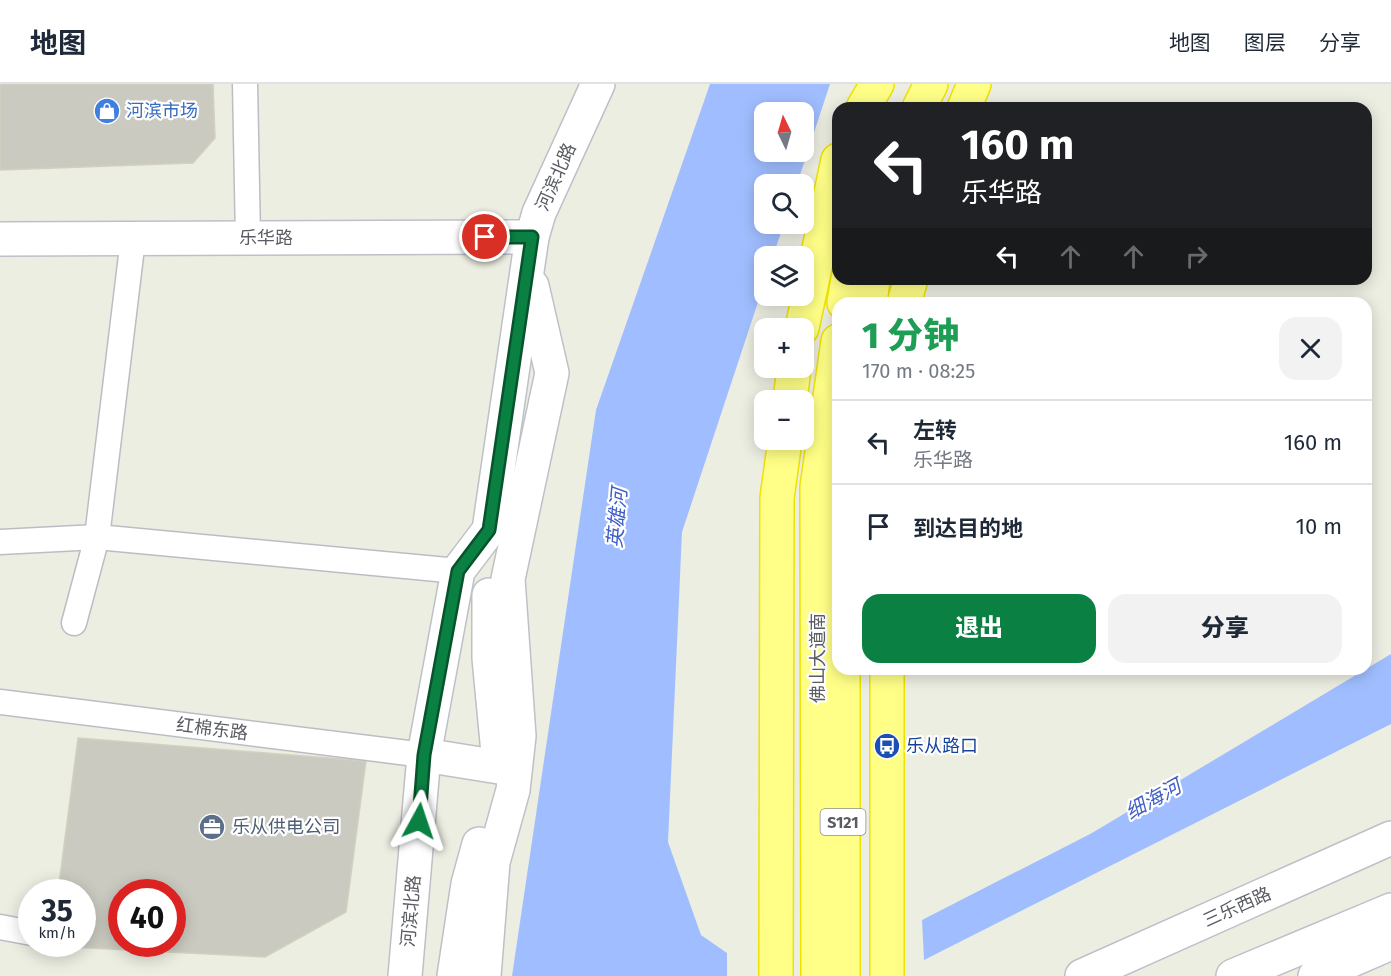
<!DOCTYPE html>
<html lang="zh">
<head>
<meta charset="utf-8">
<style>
	:root { --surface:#fff; --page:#f2f2f3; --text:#1f2937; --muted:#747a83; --line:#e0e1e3; --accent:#0b8043 }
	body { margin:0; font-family:"Fira Sans","Noto Sans SC",sans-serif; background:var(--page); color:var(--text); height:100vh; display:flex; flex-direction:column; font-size:22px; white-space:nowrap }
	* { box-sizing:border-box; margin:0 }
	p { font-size:20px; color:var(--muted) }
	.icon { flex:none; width:33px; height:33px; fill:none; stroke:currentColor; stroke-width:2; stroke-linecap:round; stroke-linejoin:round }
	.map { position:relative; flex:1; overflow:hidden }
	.drawer { position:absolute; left:832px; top:213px; width:540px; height:378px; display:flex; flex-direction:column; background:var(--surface); border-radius:18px; box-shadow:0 3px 15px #0003 }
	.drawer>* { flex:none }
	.banner { position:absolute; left:832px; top:18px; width:540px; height:183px; border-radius:18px; box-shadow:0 3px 15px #0003; background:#202124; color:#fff; overflow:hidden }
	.needle { width:39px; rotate:355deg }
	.fabs { position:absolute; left:754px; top:18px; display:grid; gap:12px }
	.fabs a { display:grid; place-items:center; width:60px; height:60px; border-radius:12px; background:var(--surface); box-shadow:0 3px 15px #0003; font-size:30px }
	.speed { position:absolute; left:18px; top:795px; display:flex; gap:12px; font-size:30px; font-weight:700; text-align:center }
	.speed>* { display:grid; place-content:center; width:78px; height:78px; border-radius:50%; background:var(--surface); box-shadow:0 3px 15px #0003; line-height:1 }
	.speed small { font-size:15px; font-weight:400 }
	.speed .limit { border:9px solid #d22; background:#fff; color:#111 }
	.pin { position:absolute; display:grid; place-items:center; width:51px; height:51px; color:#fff; margin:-26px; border:3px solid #fff; border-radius:50%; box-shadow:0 2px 6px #0007 }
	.me { position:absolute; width:66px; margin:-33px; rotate:5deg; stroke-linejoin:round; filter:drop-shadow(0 0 4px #0008) }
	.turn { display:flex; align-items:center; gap:21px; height:126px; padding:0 30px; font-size:27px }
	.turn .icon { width:78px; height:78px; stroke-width:2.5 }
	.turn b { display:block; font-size:42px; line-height:51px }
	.lanes { display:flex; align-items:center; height:57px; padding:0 30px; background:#0003; justify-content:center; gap:30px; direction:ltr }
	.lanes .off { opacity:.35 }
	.round { display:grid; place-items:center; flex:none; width:63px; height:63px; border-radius:18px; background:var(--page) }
	.head { display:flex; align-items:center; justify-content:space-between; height:102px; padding:0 30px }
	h1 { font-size:36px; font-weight:800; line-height:45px; color:#1e9e55 }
	.primary-button { display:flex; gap:12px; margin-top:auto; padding:12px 30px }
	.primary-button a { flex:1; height:69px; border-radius:18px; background:var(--accent); color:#fff; font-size:24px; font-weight:800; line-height:69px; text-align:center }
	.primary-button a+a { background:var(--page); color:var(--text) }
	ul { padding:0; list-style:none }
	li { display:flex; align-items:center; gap:18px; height:84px; padding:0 30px; border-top:2px solid var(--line) }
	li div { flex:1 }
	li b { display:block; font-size:22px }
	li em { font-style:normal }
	header { display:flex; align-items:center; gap:36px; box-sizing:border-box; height:84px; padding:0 30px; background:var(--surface); border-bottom:2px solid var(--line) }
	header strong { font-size:28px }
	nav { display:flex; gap:33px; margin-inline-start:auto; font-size:21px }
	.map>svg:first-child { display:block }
	.water { fill:#a0beff; fill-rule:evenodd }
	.building { fill:#cacac1; stroke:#d2d1c0; stroke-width:1.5; fill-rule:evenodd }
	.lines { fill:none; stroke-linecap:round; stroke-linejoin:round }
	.street-casing { stroke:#bcbdc4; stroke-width:27 }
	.secondary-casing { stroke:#bec0c8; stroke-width:36 }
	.highway-casing { stroke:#efe100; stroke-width:36 }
	.street { stroke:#fff; stroke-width:24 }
	.secondary { stroke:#fff; stroke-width:33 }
	.highway { stroke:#ffff87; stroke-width:33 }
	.route-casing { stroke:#07532c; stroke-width:15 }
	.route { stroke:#0b8043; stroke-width:10 }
	.labels { text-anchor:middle; stroke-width:4.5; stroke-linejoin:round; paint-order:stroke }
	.shield { fill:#fff; stroke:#8c8d92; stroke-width:1.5 }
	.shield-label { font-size:16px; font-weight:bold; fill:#5a5c63 }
	.shop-label { font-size:18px; fill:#366cbe; stroke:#fff; text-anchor:start }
	.street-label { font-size:18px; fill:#5a5c63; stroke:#fff }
	.transit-label { font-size:18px; fill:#164399; stroke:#fff; text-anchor:start }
	.service-label { font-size:18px; fill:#4e5e75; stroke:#fff; text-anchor:start }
	.water-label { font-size:20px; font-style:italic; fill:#3f5fc6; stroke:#fff }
</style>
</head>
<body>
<header>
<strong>地图</strong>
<nav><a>地图</a><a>图层</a><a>分享</a></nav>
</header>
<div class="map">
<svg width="1391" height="892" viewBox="0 0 1391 892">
	<rect width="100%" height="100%" fill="#edeee2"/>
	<g class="water">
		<path d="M710 0H830L797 100H765V140H784L773 172H765V197L682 448 668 758 701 851 727 869V892H512L596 326ZM765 28H804V68H765Z"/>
		<path d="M1391 570V640L924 876 922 836 1092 749Z"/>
	</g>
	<g class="building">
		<path d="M0 0H213L215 54 193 79 0 86Z"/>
		<path d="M78 654 366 677 346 828 265 873 51 862V860H82V808H58ZM122 808H172V860H122Z"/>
	</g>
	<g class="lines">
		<g class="street-casing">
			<g id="street">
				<path d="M245 0 248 154"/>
				<path d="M0 458 97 453 458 487"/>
				<path d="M74 539 97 453 133 155"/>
				<path d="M0 618 424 671"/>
				<path d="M0 843 32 849"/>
			</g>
		</g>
		<g class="secondary-casing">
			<g id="secondary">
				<path d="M0 155 532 153"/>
				<path d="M489 511V574L498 669"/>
				<path d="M424 671 499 683"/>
				<path d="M405 892 424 671 458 487 489 446 532 153 539 129 598 0"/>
				<path d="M454 892 468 800 479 760"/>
				<path d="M484 892 493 778 513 706 519 652 508 495 552 289 532 202"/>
				<path d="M1082 892 1391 754"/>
				<path d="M1233 892 1391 826"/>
				<path d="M1315 892 1391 859"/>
			</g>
		</g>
		<g class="highway-casing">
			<g id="highway">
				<path d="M863 24 877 0"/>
				<path d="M919 24 931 0"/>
				<path d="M964 24 974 0"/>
				<path d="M844 219 848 195"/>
				<path d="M870 219 873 195"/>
				<path d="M904 219 911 195"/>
				<path d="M802 244 838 76"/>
				<path d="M790 316 794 284"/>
				<path d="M843 585V892"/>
				<path d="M887 585V892"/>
				<path d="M776 892 777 414 785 356"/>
				<path d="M818 892 817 403 838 257"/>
			</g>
		</g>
		<use href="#street" class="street"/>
		<use href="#secondary" class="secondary"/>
		<use href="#highway" class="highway"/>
	</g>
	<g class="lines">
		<g class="route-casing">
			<path id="route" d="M419 737 424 671 458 487 489 446 532 153H485"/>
		</g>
		<use href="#route" class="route"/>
	</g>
	<defs>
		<g id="shop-disc" transform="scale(1.35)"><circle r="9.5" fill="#3f7fe0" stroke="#fff"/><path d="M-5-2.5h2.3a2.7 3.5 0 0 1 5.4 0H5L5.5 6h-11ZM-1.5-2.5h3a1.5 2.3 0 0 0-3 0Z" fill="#fff"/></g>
		<g id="bus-disc" transform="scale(1.35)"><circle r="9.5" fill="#1a4fb4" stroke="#fff"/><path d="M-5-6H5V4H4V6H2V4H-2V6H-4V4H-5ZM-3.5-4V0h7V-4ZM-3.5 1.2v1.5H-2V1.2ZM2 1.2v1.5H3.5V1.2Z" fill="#fff"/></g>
		<g id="office-disc" transform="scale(1.35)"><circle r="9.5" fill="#5c6f8a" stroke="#fff"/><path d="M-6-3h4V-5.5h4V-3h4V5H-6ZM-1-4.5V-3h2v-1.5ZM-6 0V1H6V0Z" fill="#fff"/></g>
	</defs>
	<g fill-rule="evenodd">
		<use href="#shop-disc" x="107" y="27"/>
		<use href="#bus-disc" x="887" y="662"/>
		<use href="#office-disc" x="212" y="743"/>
	</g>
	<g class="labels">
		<rect class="shield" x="820.5" y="725" width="45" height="26" rx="4.5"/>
		<g class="shield-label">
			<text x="843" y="744">S121</text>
		</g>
		<g class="shop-label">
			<text x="126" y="33">河滨市场</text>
		</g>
		<g class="street-label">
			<text transform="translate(556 93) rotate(-66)" y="6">河滨北路</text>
			<text x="266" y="160">乐华路</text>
			<text transform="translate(818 574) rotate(-90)" y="6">佛山大道南</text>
			<text transform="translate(212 645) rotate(7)" y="6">红棉东路</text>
			<text transform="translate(1237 823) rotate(-24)" y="6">三乐西路</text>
			<text transform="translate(411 827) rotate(-85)" y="6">河滨北路</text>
		</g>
		<g class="transit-label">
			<text x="906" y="668">乐从路口</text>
		</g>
		<g class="service-label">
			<text x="232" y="749">乐从供电公司</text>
		</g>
		<g class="water-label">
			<text transform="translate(617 434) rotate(-85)" y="7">英雄河</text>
			<text transform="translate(1153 715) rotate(-29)" y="7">细海河</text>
		</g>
	</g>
</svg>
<div class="fabs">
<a><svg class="needle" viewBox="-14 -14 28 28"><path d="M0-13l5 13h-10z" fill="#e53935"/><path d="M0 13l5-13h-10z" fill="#747a83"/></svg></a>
<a><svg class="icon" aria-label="search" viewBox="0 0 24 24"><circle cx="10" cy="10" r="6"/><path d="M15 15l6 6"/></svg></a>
<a><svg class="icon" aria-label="layers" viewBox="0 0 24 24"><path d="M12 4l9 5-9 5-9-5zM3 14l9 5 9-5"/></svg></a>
<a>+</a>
<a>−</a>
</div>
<div class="speed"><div>35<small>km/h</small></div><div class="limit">40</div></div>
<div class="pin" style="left:485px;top:153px;background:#d93025"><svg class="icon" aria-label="arrive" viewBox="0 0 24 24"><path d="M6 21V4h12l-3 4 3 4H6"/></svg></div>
<svg class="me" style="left:419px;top:737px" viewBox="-20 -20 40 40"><path d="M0-17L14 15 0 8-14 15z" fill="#0b8043" stroke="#fff" stroke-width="4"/></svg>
<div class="banner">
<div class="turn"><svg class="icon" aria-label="left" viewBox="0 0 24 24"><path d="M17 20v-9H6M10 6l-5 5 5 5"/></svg><div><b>160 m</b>乐华路</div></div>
<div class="lanes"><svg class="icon" aria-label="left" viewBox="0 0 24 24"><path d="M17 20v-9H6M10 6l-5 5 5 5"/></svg><svg class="icon off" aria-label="ahead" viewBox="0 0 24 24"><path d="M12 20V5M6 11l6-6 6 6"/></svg><svg class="icon off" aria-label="ahead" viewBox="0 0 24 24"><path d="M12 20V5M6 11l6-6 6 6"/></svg><svg class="icon off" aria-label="right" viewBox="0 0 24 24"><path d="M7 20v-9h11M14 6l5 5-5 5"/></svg></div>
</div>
<section class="drawer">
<div class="head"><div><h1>1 分钟</h1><p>170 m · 08:25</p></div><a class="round"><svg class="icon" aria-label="close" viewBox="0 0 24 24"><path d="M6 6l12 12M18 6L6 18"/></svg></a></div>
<ul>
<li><svg class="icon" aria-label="left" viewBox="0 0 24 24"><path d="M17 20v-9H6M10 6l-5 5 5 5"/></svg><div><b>左转</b><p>乐华路</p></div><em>160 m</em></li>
<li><svg class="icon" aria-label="arrive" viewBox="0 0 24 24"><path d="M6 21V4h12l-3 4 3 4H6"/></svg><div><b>到达目的地</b></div><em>10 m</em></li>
</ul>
<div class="primary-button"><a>退出</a><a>分享</a></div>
</section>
</div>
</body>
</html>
